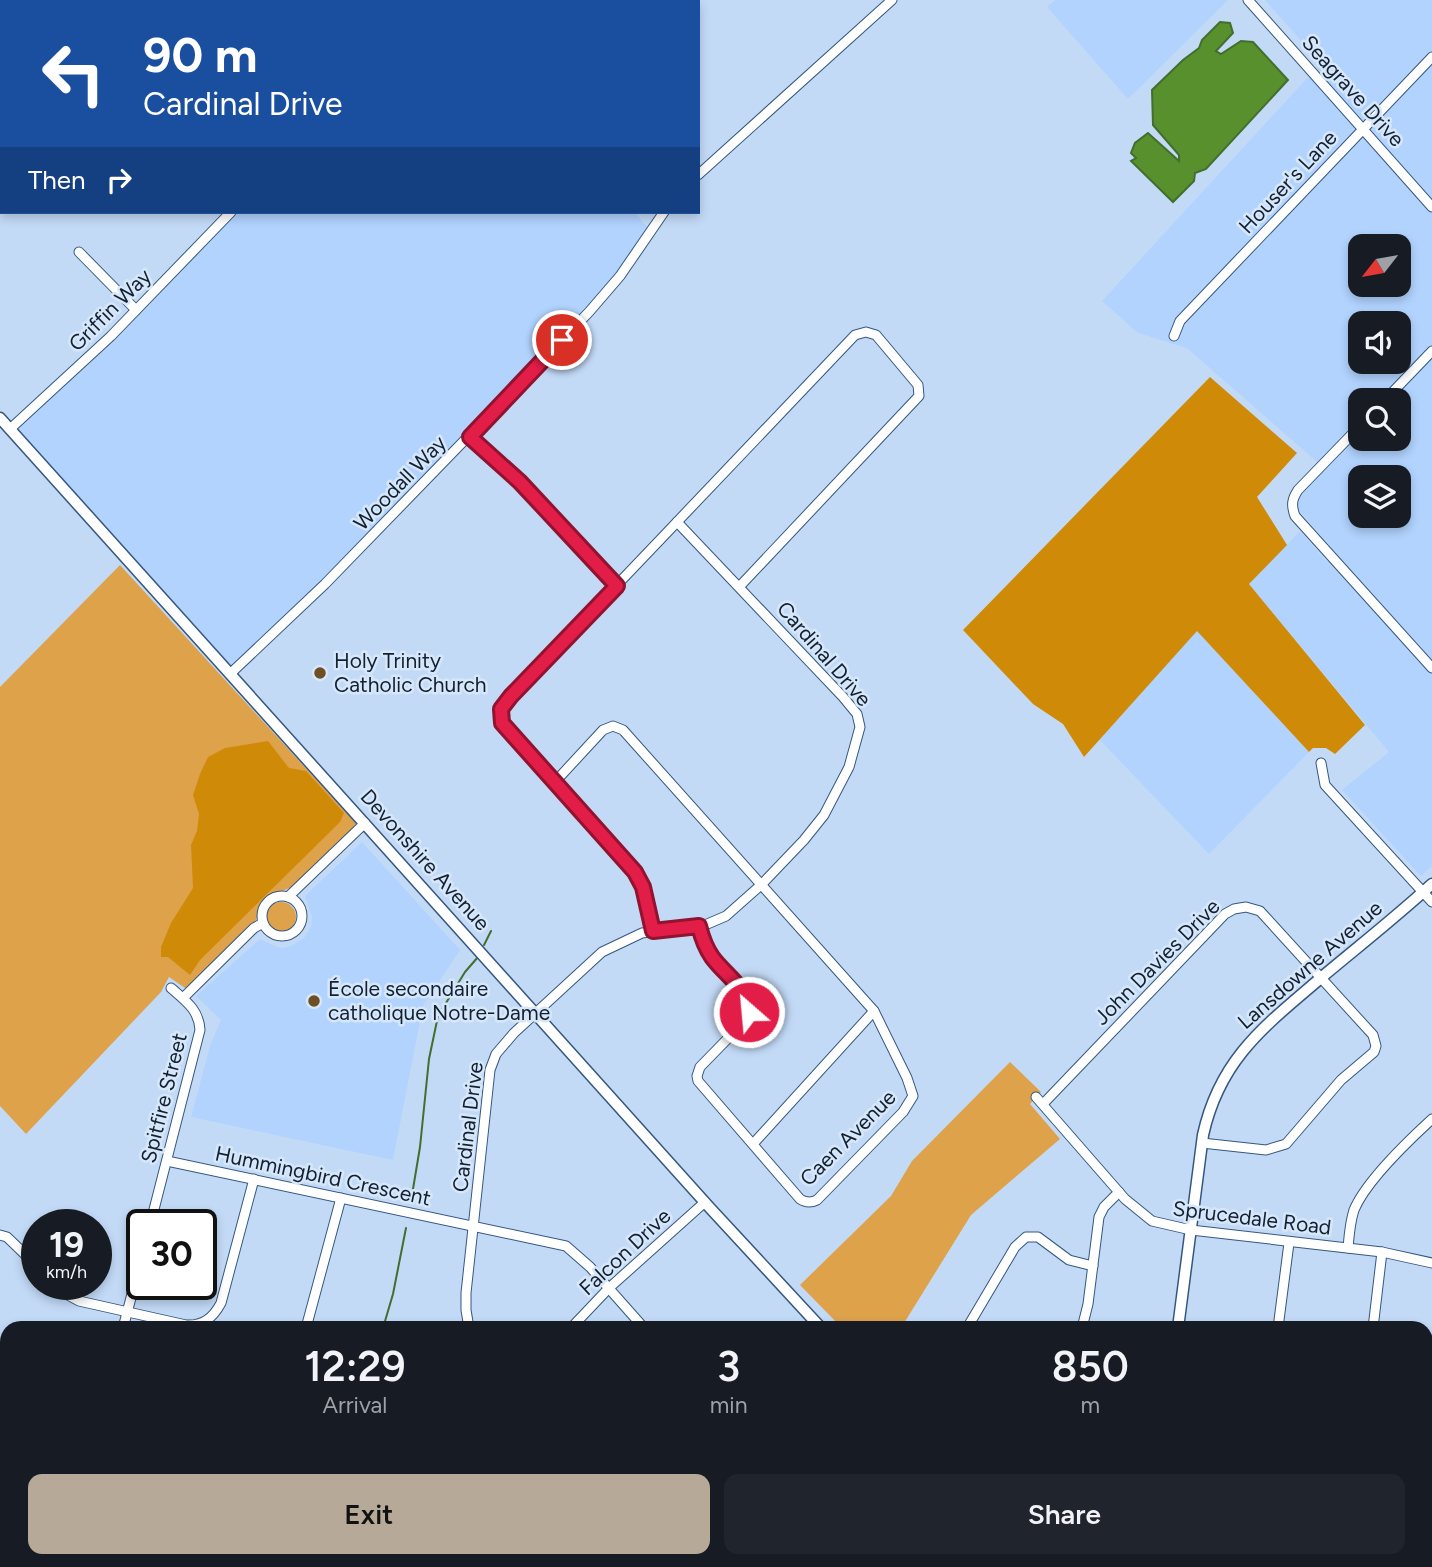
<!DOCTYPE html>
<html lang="en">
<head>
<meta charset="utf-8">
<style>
	:root { --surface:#171b24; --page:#20242c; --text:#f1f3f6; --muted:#9ea1a6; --accent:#b6a998 }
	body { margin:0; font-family:Figtree,sans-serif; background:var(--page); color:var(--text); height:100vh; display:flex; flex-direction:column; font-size:26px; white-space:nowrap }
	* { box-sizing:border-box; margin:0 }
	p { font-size:23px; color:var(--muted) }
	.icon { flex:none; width:38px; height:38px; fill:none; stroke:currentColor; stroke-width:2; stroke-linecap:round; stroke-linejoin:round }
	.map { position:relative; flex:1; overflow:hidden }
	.drawer { position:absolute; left:0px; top:1321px; width:1433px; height:247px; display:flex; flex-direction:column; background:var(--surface); border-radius:21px 21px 0 0; box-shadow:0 4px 10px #0003 }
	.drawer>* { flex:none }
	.hud { position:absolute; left:0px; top:0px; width:700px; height:214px; box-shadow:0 4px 10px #0003; background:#1a4fa0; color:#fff; overflow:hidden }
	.needle { width:46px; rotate:239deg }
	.tools { position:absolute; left:1348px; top:234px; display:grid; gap:14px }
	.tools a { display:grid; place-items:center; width:63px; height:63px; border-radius:14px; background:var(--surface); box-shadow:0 4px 10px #0003; font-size:35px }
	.speed { position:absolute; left:21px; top:1209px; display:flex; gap:14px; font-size:35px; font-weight:700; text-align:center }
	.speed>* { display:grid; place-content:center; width:91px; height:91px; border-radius:50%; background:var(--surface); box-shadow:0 4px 10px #0003; line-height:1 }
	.speed small { font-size:18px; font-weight:400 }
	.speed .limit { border:4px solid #111; border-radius:10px; background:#fff; color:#111 }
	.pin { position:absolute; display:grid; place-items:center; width:60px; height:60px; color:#fff; margin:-30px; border:4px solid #fff; border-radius:50%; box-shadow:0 2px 7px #0007 }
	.me { position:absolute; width:77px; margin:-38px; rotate:333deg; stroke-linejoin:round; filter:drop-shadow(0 0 5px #0008) }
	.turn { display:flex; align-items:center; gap:24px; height:147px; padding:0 28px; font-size:32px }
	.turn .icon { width:91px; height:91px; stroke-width:2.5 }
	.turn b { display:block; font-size:49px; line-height:60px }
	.then { display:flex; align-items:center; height:66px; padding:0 28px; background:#0003; gap:14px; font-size:26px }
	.eta { display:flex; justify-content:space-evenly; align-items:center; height:119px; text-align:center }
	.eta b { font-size:42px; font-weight:600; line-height:49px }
	.primary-button { display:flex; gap:14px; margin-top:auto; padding:14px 28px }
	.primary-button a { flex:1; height:80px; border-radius:14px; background:var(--accent); color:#111; font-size:28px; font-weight:600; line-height:80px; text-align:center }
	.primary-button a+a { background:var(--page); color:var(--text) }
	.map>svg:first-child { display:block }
	.built { fill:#b1d3fe; fill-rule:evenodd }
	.green { fill:#dda24a }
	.forest { fill:#cf8b08 }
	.water { fill:#57902c; stroke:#426e2e; stroke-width:2 }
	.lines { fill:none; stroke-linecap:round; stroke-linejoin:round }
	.stream { stroke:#426e2e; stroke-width:2 }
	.minor-casing { stroke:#35577f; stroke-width:11 }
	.major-casing { stroke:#35577f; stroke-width:13 }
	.minor { stroke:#fff; stroke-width:9 }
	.major { stroke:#fff; stroke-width:10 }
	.route-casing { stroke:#92132f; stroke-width:18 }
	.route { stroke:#e11d48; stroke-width:12 }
	.poi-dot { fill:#6e4f24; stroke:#d7e7fa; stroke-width:2.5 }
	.labels { text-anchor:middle; stroke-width:5; stroke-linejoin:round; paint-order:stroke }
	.street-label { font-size:21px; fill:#122032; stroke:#d7e7fa }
	.poi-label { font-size:21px; fill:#122032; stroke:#d7e7fa; text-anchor:start }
</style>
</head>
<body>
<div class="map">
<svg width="1432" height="1567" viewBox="0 0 1432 1567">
	<rect width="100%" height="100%" fill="#c3daf7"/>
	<g class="built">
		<path d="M1055 0H1228L1128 99 1047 7Z"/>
		<path d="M1265 0H1432V866L1421 876 1342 790 1389 752 1249 584 1300 531 1326 561H1343L1298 509 1300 496 1325 469 1187 348 1138 333 1102 301 1321 63ZM1360 247H1398V285H1360ZM1360 324H1398V362H1360ZM1360 401H1398V439H1360ZM1360 478H1398V516H1360Z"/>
		<path d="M229 212H634L650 230 589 312 231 673 10 429Z"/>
		<path d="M1197 630 1309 752 1209 854 1099 739Z"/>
		<path d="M362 842 460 950 423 1006 393 1160 191 1117 210 1046 221 1020 196 996 260 939 277 947 283 948 293 945 304 938 311 927 312 917 305 896Z"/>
	</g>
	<g class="green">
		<path d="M120 565 356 823 350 832 292 887 267 897 261 905 255 923 188 987 185 988 169 977 161 992 26 1134 0 1106V687Z"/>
		<circle cx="281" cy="917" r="15"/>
		<path d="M1010 1062 1041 1092 1030 1104 1060 1139 971 1215 901 1328H842L800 1285 891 1196 912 1161Z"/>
	</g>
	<g class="forest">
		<path d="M1210 377 1297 453 1257 497 1287 545 1249 584 1365 725 1335 754 1326 748H1313L1309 752 1197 631 1084 757 1063 724 1033 704 963 630Z"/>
		<path d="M268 741 289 768 306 771 344 813 340 822 200 960 190 975 168 957H161V947L171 923 193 888 191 845 197 831 199 814 193 795 200 774 208 757 225 748Z"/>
	</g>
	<path class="water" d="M1220 22 1230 23 1233 33 1216 51 1221 54 1241 41 1253 42 1288 80 1206 169 1195 173 1194 181 1173 202 1131 161 1136 158 1131 153 1135 143 1148 133 1179 161V155L1153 125 1152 90 1183 60 1199 48 1202 40Z"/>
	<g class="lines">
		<g class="stream">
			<path d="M484 945 491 931"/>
			<path d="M412 1195 420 1147 429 1059 438 1016 465 972 478 957"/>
			<path d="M383 1328 393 1294 406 1228"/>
		</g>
		<g class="minor-casing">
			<g id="minor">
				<path d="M1248 0 1432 207"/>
				<path d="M698 175 892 0"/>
				<path d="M79 252 136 310"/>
				<path d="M1174 336 1180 321 1432 57"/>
				<path d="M1384 401 1432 351"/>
				<path d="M1360 426 1298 490C1292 499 1291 505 1295 516L1432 668"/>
				<path d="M10 429 111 336 231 212"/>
				<path d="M470 437 520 482 616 586"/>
				<path d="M677 522 855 335 866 332 876 335 918 385 919 396 740 586"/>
				<path d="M231 673 325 584 589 312 620 276 664 212"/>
				<path d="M1321 763 1325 785 1432 902"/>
				<path d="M554 783 603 730 613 726 623 730 874 1011 907 1078 913 1096 903 1112 817 1200C811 1203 806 1203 800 1199L698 1081 697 1076 700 1067 741 1025 749 1008C744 980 707 965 699 926"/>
				<circle cx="282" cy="916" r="20"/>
				<path d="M288 897 365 823"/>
				<path d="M183 998 254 928 263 923"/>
				<path d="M1036 1097 1125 1199 1152 1221 1191 1230 1382 1252 1432 1263"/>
				<path d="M1043 1104 1225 914 1234 909 1246 907 1260 911 1373 1035 1376 1046 1374 1052 1341 1080 1286 1144 1266 1150 1202 1143"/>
				<path d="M753 1144 874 1011"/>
				<path d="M167 1161 566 1246 590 1267 644 1328"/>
				<path d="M150 1225 200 1030C199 1010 186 1001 171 988"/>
				<path d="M0 1235 7 1237 37 1266"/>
				<path d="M1348 1248C1349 1236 1350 1222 1354 1210 1366 1181 1408 1141 1432 1119"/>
				<path d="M56 1284 68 1295 79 1301 186 1325C203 1326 213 1318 221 1303L254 1179"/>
				<path d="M123 1328 142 1256"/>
				<path d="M306 1328 341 1198"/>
				<path d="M469 1328 466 1310V1293L490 1070 496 1054 514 1033 602 952 642 933 705 925 726 916 762 884 804 840 824 815 849 767 860 727 857 714 843 697 677 522 511 696 501 709 500 716 505 729 635 871 643 888 653 931"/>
				<path d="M571 1328 609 1288 705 1202"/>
				<path d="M967 1328 1015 1247 1026 1237H1038L1069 1260 1093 1266"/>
				<path d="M1082 1328 1088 1304 1099 1217 1104 1207 1119 1192"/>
				<path d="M1278 1328 1289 1243"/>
				<path d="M1373 1328 1382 1252"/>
				<path d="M0 1355 7 1366"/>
				<path d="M0 1458 7 1424"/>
				<path d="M0 1499 7 1500"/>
				<path d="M1426 1506 1432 1496"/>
				<path d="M658 1561 664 1567"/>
				<path d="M779 1561 784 1567"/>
				<path d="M1122 1561 1127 1567"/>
				<path d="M73 1567V1561"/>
				<path d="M162 1567 163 1561"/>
				<path d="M251 1567V1561"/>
				<path d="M401 1567 402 1561"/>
				<path d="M596 1567 600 1561"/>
				<path d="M1220 1567 1222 1561"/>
				<path d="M1318 1567 1320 1561"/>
			</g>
		</g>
		<g class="major-casing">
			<g id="major">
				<path d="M0 418 710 1208 821 1328"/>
				<path d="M1178 1328 1203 1135C1220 1058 1266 1025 1322 977 1359 946 1396 917 1432 884"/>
				<path d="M1027 1561 1032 1567"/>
				<path d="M992 1567 998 1561"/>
			</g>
		</g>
		<use href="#minor" class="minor"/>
		<use href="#major" class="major"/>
	</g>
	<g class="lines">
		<g class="route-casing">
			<path id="route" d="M562 340 470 437 520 482 617 586 511 696 501 709 502 723 635 872 643 887 653 931 699 926C702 938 705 947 712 957 723 973 751 991 749 1012"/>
		</g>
		<use href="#route" class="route"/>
	</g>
	<g class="poi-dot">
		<circle cx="320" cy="673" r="7"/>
		<circle cx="314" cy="1001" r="7"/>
	</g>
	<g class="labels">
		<g class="street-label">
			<text transform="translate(1353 91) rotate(48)" y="7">Seagrave Drive</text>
			<text transform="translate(1288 182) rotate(-47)" y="7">Houser's Lane</text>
			<text transform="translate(110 310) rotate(-45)" y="7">Griffin Way</text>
			<text transform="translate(400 483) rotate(-46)" y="7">Woodall Way</text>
			<text transform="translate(824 654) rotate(49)" y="7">Cardinal Drive</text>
			<text transform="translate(425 860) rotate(48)" y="7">Devonshire Avenue</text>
			<text transform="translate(1157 962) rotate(-45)" y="7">John Davies Drive</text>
			<text transform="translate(1310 965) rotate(-41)" y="7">Lansdowne Avenue</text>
			<text transform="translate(164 1098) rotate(-76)" y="7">Spitfire Street</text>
			<text transform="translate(468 1127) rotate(-83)" y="7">Cardinal Drive</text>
			<text transform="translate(848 1138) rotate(-45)" y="7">Caen Avenue</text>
			<text transform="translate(323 1176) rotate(12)" y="7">Hummingbird Crescent</text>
			<text transform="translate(1252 1218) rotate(7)" y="7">Sprucedale Road</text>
			<text transform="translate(625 1252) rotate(-43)" y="7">Falcon Drive</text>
		</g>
		<g class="poi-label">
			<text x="334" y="668">Holy Trinity<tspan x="334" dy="24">Catholic Church</tspan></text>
			<text x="328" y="996">École secondaire<tspan x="328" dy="24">catholique Notre-Dame</tspan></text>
		</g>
	</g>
</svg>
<div class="tools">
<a><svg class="needle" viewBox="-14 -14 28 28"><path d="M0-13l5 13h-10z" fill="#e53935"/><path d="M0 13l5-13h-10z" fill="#9ea1a6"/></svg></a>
<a><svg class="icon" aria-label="sound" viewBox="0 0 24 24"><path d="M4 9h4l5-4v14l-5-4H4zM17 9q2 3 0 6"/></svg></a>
<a><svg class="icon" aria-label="search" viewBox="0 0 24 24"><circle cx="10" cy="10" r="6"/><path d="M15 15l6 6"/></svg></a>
<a><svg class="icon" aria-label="layers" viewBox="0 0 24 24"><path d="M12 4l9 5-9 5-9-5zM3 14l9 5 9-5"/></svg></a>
</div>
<div class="speed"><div>19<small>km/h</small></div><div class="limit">30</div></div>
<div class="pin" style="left:562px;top:340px;background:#d93025"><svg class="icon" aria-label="arrive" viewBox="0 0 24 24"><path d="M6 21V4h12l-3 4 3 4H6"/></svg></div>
<svg class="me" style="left:749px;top:1012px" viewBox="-20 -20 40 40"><circle r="17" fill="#e11d48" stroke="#fff" stroke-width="3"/><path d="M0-11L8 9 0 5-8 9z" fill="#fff"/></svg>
<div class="hud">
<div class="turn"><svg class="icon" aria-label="left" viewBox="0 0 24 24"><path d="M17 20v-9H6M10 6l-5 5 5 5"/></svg><div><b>90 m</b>Cardinal Drive</div></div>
<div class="then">Then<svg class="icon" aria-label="right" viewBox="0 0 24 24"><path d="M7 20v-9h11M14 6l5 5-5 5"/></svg></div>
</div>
<section class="drawer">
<div class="eta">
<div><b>12:29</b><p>Arrival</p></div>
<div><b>3</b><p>min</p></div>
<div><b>850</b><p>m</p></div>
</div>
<div class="primary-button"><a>Exit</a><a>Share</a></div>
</section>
</div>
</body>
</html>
